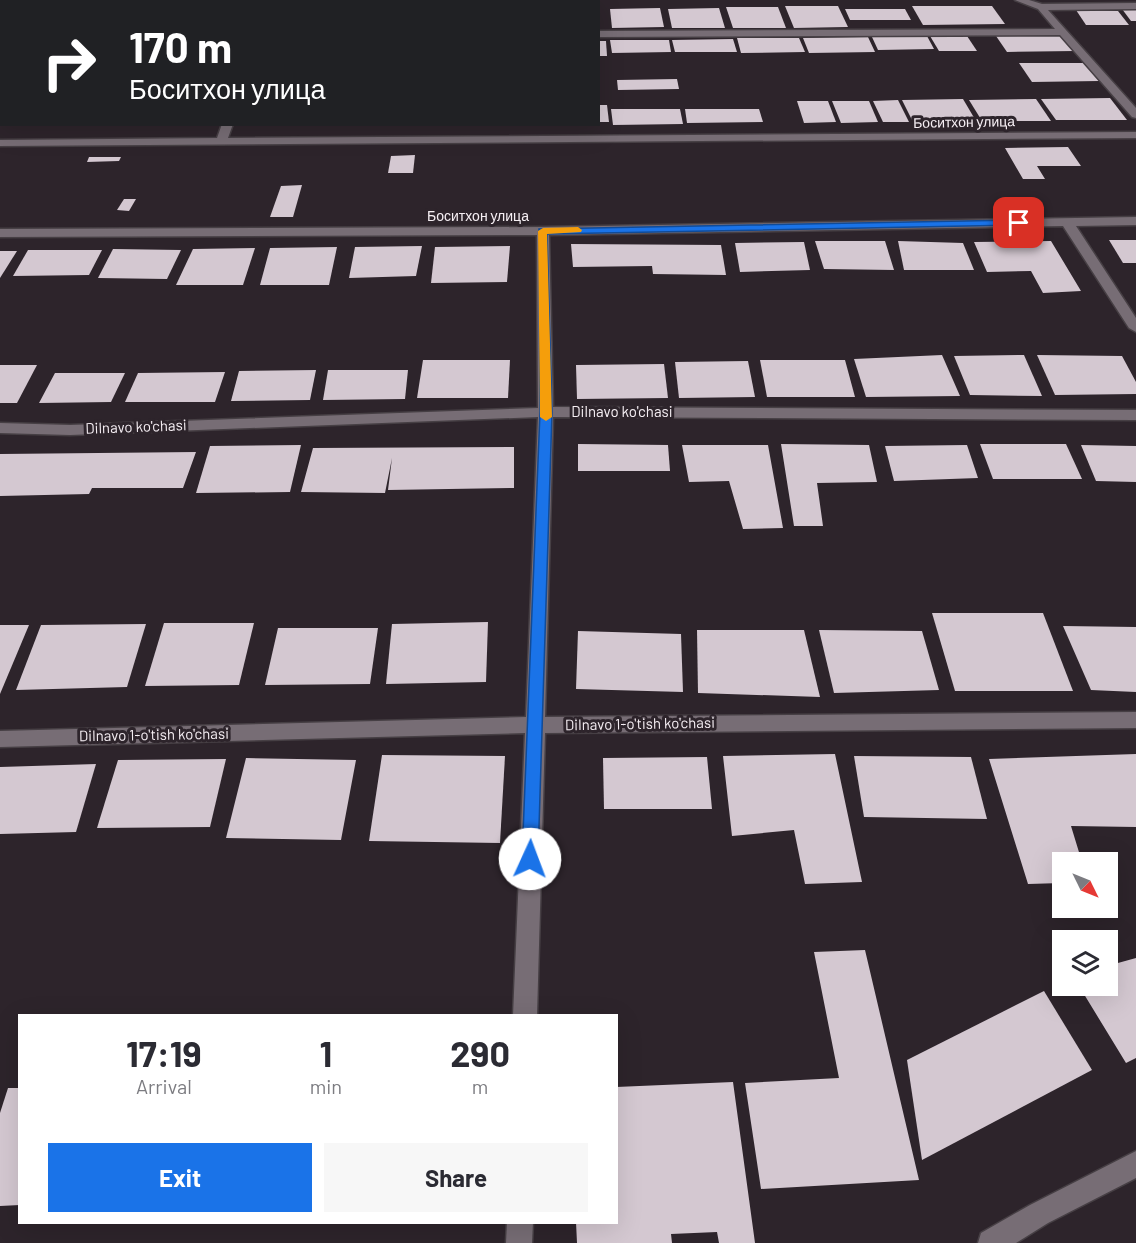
<!DOCTYPE html>
<html lang="en">
<head>
<meta charset="utf-8">
<style>
	:root { --surface:#fff; --page:#f7f7f7; --text:#2b2b33; --muted:#7c7c81; --accent:#1a73e8 }
	body { margin:0; font-family:Barlow,sans-serif; background:var(--page); color:var(--text); height:100vh; display:flex; flex-direction:column; font-size:22px; white-space:nowrap }
	* { box-sizing:border-box; margin:0 }
	p { font-size:20px; color:var(--muted) }
	.icon { flex:none; width:33px; height:33px; fill:none; stroke:currentColor; stroke-width:2; stroke-linecap:round; stroke-linejoin:round }
	.map { position:relative; flex:1; overflow:hidden }
	.panel { position:absolute; left:18px; top:1014px; width:600px; height:210px; display:flex; flex-direction:column; background:var(--surface); border-radius:0px; box-shadow:0 6px 24px #0002 }
	.panel>* { flex:none }
	.guide { position:absolute; left:0px; top:0px; width:600px; height:126px; box-shadow:0 6px 24px #0002; background:#202124; color:#fff; overflow:hidden }
	.needle { width:39px; rotate:133deg }
	.controls { position:absolute; left:1052px; top:852px; display:grid; gap:12px }
	.controls a { display:grid; place-items:center; width:66px; height:66px; border-radius:0px; background:var(--surface); box-shadow:0 6px 24px #0002; font-size:30px }
	.pin { position:absolute; display:grid; place-items:center; width:51px; height:51px; color:#fff; margin:-26px; border-radius:12px; box-shadow:0 3px 9px #0006 }
	.me { position:absolute; width:66px; margin:-33px; rotate:2deg; stroke-linejoin:round; filter:drop-shadow(0 0 4px #0008) }
	.turn { display:flex; align-items:center; gap:21px; height:126px; padding:0 30px; font-size:27px }
	.turn .icon { width:78px; height:78px; stroke-width:2.5 }
	.turn b { display:block; font-size:42px; line-height:51px }
	.eta { display:flex; justify-content:space-evenly; align-items:center; height:102px; text-align:center }
	.eta b { font-size:36px; font-weight:700; line-height:42px }
	.button { display:flex; gap:12px; margin-top:auto; padding:12px 30px }
	.button a { flex:1; height:69px; border-radius:0px; background:var(--accent); color:#fff; font-size:24px; font-weight:700; line-height:69px; text-align:center }
	.button a+a { background:var(--page); color:var(--text) }
	.map>svg:first-child { display:block }
	.building { fill:#d4c8d1 }
	.lines { fill:none; stroke-linecap:round; stroke-linejoin:round }
	.street-casing { stroke:#463f44; stroke-width:3 }
	.street { fill:#776d75; fill-rule:evenodd }
	.route { fill:#1a73e8; stroke:#114b97; stroke-width:1.5 }
	.slow { fill:#f59e0b }
	.labels { text-anchor:middle; stroke-width:6; stroke-linejoin:round; paint-order:stroke }
	.far-street-label { font-size:14px; fill:#f6eff4; stroke:#2d242b }
	.street-label { font-size:15px; fill:#f6eff4; stroke:#2d242b }
</style>
</head>
<body>
<div class="map">
<svg width="1136" height="1243" viewBox="0 0 1136 1243">
	<rect width="100%" height="100%" fill="#2d242b"/>
	<g class="building">
		<path d="M785 6H838L848 27 794 28Z"/>
		<path d="M912 6H992L1005 24 923 25Z"/>
		<path d="M726 7H778L786 28H733Z"/>
		<path d="M660 8 664 27 612 28 610 9Z"/>
		<path d="M719 8 725 28H672L668 9Z"/>
		<path d="M845 9H905L911 20H850Z"/>
		<path d="M1122 9H1136V21H1131Z"/>
		<path d="M1076 10 1118 11 1129 25H1086Z"/>
		<path d="M1062 35 1075 51 1007 52 996 36Z"/>
		<path d="M927 36 934 49 878 50 872 37Z"/>
		<path d="M930 36H967L977 51H939Z"/>
		<path d="M868 37 875 52 809 53 803 38Z"/>
		<path d="M737 38H799L805 52 741 53Z"/>
		<path d="M733 39 737 52H675L672 40Z"/>
		<path d="M610 40H669L671 52 612 53Z"/>
		<path d="M598 41H606L607 56H598Z"/>
		<path d="M1019 63H1084L1099 81 1032 82Z"/>
		<path d="M677 79 679 89 618 90 617 80Z"/>
		<path d="M1110 98 1127 120H1056L1041 99Z"/>
		<path d="M963 99 976 121 913 122 902 100Z"/>
		<path d="M1036 99 1051 121H982L969 100Z"/>
		<path d="M898 100 909 122H883L873 101Z"/>
		<path d="M797 101H828L836 122 804 123Z"/>
		<path d="M832 101H869L878 122 841 123Z"/>
		<path d="M598 105H607L609 122H598Z"/>
		<path d="M611 109H680L683 124 613 125Z"/>
		<path d="M685 109H759L763 122 687 123Z"/>
		<path d="M1068 147 1081 166H1037L1045 179H1023L1005 148Z"/>
		<path d="M415 155 413 173H388L391 156Z"/>
		<path d="M89 157H121L119 161 87 162Z"/>
		<path d="M302 185 293 217H270L281 186Z"/>
		<path d="M124 199H136L129 211 117 210Z"/>
		<path d="M1109 240H1136V263H1123Z"/>
		<path d="M815 241H885L894 270 824 269Z"/>
		<path d="M898 241 963 243 974 270H904Z"/>
		<path d="M1051 241 1081 291 1043 293 1031 271 987 272 974 242Z"/>
		<path d="M804 242 810 270 740 272 735 243Z"/>
		<path d="M571 244 721 245 726 275 653 274 652 266 573 267Z"/>
		<path d="M422 246 416 276 349 278 355 247Z"/>
		<path d="M510 246 507 282 431 283 435 247Z"/>
		<path d="M337 247 329 285H260L270 248Z"/>
		<path d="M255 248 243 285H176L193 249Z"/>
		<path d="M113 249 181 250 167 279 98 278Z"/>
		<path d="M28 250H102L89 275 13 276Z"/>
		<path d="M0 251H17L0 278Z"/>
		<path d="M942 355 960 396 866 397 854 359Z"/>
		<path d="M1024 355 1042 396 970 395 954 356Z"/>
		<path d="M1037 355 1122 356 1136 382V394L1055 395Z"/>
		<path d="M423 360H510L508 398H417Z"/>
		<path d="M760 360H845L855 397H767Z"/>
		<path d="M748 361 755 397 679 398 675 362Z"/>
		<path d="M664 364 668 398 577 399 576 365Z"/>
		<path d="M0 365H37L17 403H0Z"/>
		<path d="M316 370 310 400 231 401 239 371Z"/>
		<path d="M328 370H408L405 399 323 400Z"/>
		<path d="M225 372 215 402H125L138 373Z"/>
		<path d="M55 373H125L111 402 39 403Z"/>
		<path d="M578 444 668 445 670 471H578Z"/>
		<path d="M781 444 869 445 877 482 817 483 823 526H794Z"/>
		<path d="M980 444H1066L1082 479H993Z"/>
		<path d="M301 445 290 492 196 493 210 446Z"/>
		<path d="M682 445H768L783 528 743 529 729 481 689 482Z"/>
		<path d="M967 445 978 478 894 481 885 446Z"/>
		<path d="M1081 445 1136 446V482L1096 481Z"/>
		<path d="M514 447V488L388 490 392 458 385 493 301 492 313 448Z"/>
		<path d="M196 452 183 488H92L89 494 0 496V454Z"/>
		<path d="M932 613H1043L1073 691H955Z"/>
		<path d="M488 622 486 682 386 684 392 624Z"/>
		<path d="M164 623H254L239 685 145 686Z"/>
		<path d="M146 624 127 687 16 690 41 625Z"/>
		<path d="M0 625H29L0 694Z"/>
		<path d="M1063 626 1136 627V692L1091 690Z"/>
		<path d="M278 628H378L370 684 265 685Z"/>
		<path d="M697 630H804L820 697 698 693Z"/>
		<path d="M819 630 922 631 939 690 834 693Z"/>
		<path d="M578 631 681 634 683 692 576 689Z"/>
		<path d="M835 754 862 882 805 884 794 830 732 836 723 756Z"/>
		<path d="M1136 754V827L1071 826 1082 862H1062V883L1028 884 989 759Z"/>
		<path d="M382 755 505 756 500 843 369 841Z"/>
		<path d="M854 756 971 757 987 819 864 817Z"/>
		<path d="M707 757 712 809H604L603 758Z"/>
		<path d="M246 758 356 760 341 840 226 838Z"/>
		<path d="M226 759 210 827 97 828 118 760Z"/>
		<path d="M96 764 76 832 0 834V767Z"/>
		<path d="M865 950 919 1180 761 1189 745 1083 839 1078 814 952Z"/>
		<path d="M1136 958V1058L1126 1063 1079 986H1107V966Z"/>
		<path d="M1044 991 1092 1070 922 1160 907 1060Z"/>
		<path d="M733 1082 755 1243H719L717 1232 671 1234 672 1243H577L576 1222H616V1087Z"/>
		<path d="M8 1088H20V1205L0 1206V1113Z"/>
	</g>
	<g class="lines">
		<g class="street-casing">
			<g id="street">
				<path d="M275 0H285L275 2Z"/>
				<path d="M1015 0H1029L1042 4 1136 3V9L1048 10 1136 108V118L1132 117 1060 35 598 37V31L1055 29 1038 9Z"/>
				<path d="M222 124H233L228 138 1136 132V138L0 146V140L217 138Z"/>
				<path d="M1136 217V225L1076 226 1136 318V332L1129 328 1063 226 549 235 553 407 1136 410V420L553 417 545 717 1136 712V728L545 733 537 1016H513L525 733 0 747V731L526 717 538 417 70 435 0 433V423L70 425 538 408 537 235 0 237V229L543 227Z"/>
				<path d="M1136 1151V1178L1048 1223 1016 1243H978L981 1233 1030 1205Z"/>
				<path d="M507 1222H533L532 1243H506Z"/>
			</g>
		</g>
		<use href="#street" class="street"/>
	</g>
	<path class="route" d="M1019 220 1022 221V225L547 234 552 412 538 859 536 865 530 867 524 865 522 859 540 412 539 229Z"/>
	<path class="slow" d="M578 227 582 230 581 232 547 234 552 417 546 421 540 417 538 231 543 228Z"/>
	<g class="labels">
		<g class="far-street-label">
			<text transform="translate(964 122) rotate(-1)" y="5">Боситхон улица</text>
			<text x="478" y="221">Боситхон улица</text>
		</g>
		<g class="street-label">
			<text x="622" y="417">Dilnavo ko'chasi</text>
			<text transform="translate(136 427) rotate(-2)" y="5">Dilnavo ko'chasi</text>
			<text transform="translate(640 724) rotate(-1)" y="5">Dilnavo 1-o'tish ko'chasi</text>
			<text transform="translate(154 735) rotate(-1)" y="5">Dilnavo 1-o'tish ko'chasi</text>
		</g>
	</g>
</svg>
<div class="controls">
<a><svg class="needle" viewBox="-14 -14 28 28"><path d="M0-13l5 13h-10z" fill="#e53935"/><path d="M0 13l5-13h-10z" fill="#7c7c81"/></svg></a>
<a><svg class="icon" aria-label="layers" viewBox="0 0 24 24"><path d="M12 4l9 5-9 5-9-5zM3 14l9 5 9-5"/></svg></a>
</div>
<div class="pin" style="left:1019px;top:223px;background:#d93025"><svg class="icon" aria-label="arrive" viewBox="0 0 24 24"><path d="M6 21V4h12l-3 4 3 4H6"/></svg></div>
<svg class="me" style="left:530px;top:859px" viewBox="-20 -20 40 40"><circle r="19" fill="#fff"/><path d="M0-13L10 11 0 6-10 11z" fill="#1a73e8"/></svg>
<div class="guide">
<div class="turn"><svg class="icon" aria-label="right" viewBox="0 0 24 24"><path d="M7 20v-9h11M14 6l5 5-5 5"/></svg><div><b>170 m</b>Боситхон улица</div></div>
</div>
<section class="panel">
<div class="eta">
<div><b>17:19</b><p>Arrival</p></div>
<div><b>1</b><p>min</p></div>
<div><b>290</b><p>m</p></div>
</div>
<div class="button"><a>Exit</a><a>Share</a></div>
</section>
</div>
</body>
</html>
